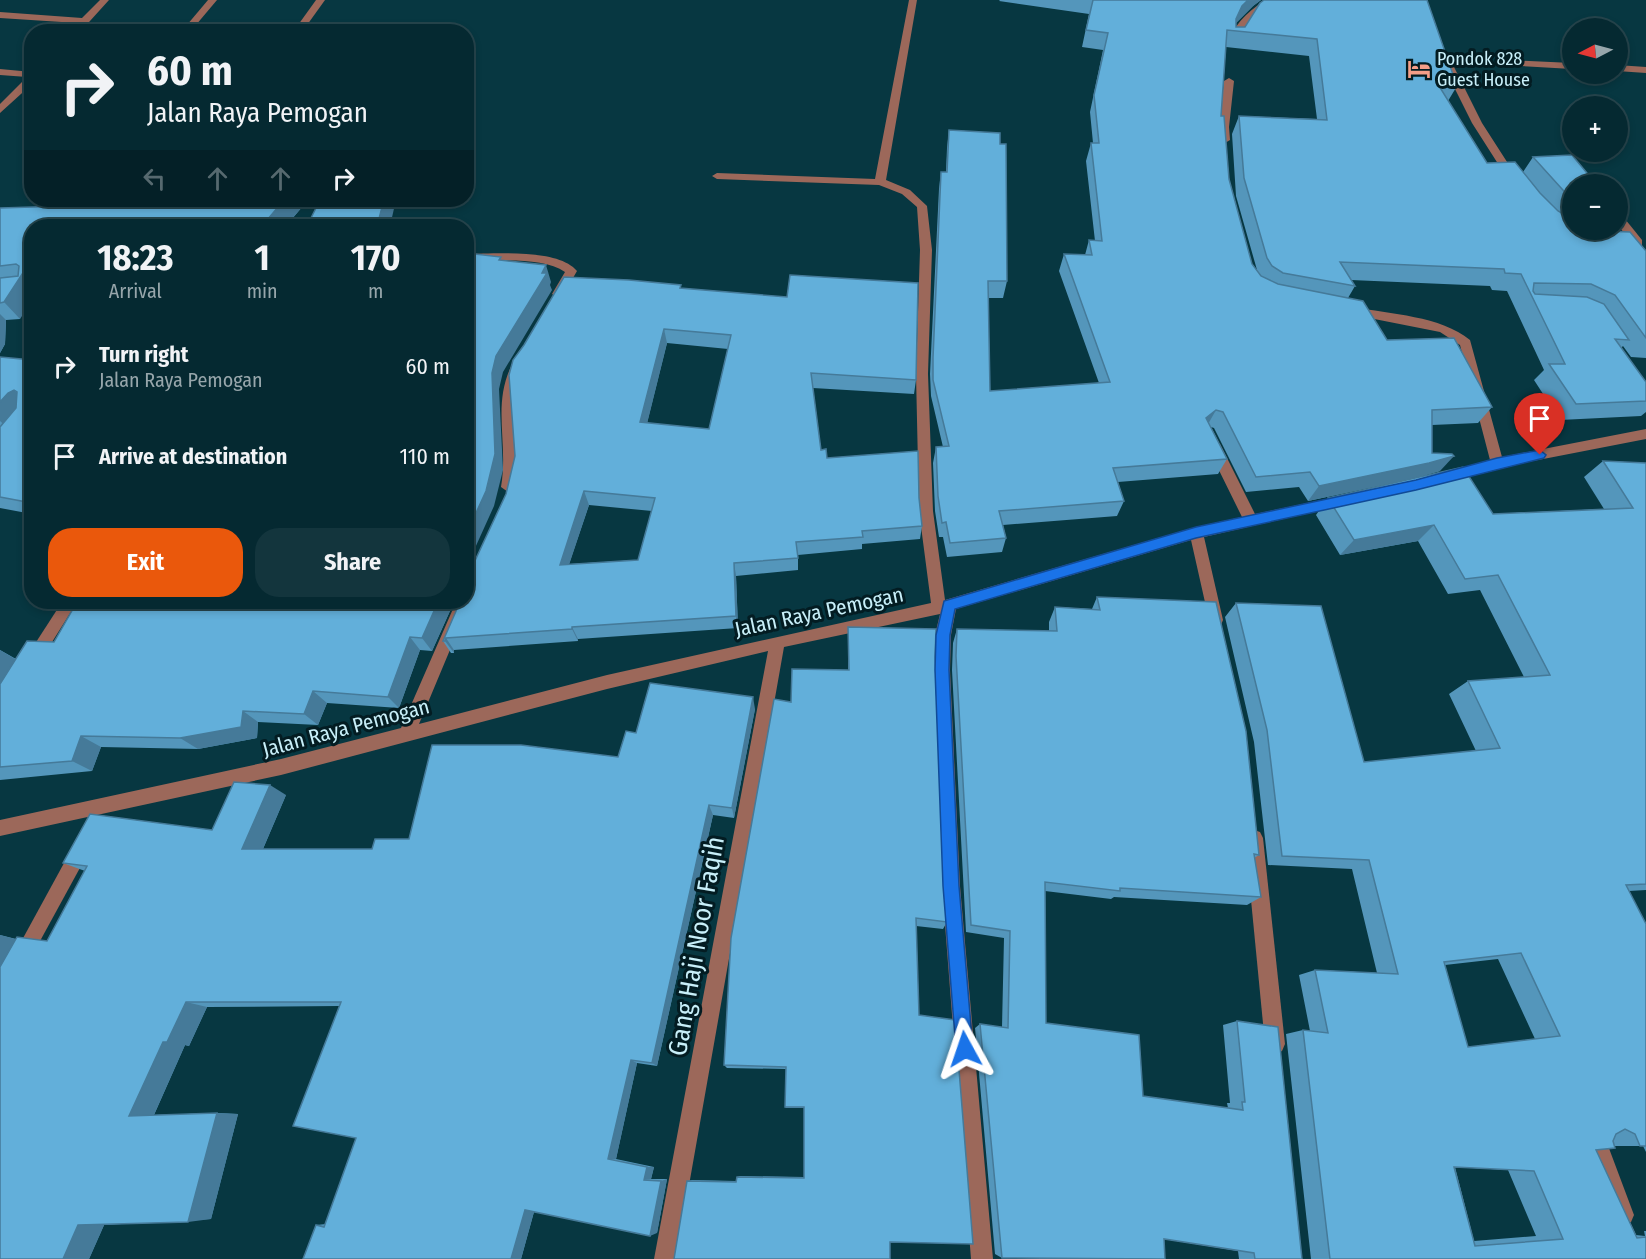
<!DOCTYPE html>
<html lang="en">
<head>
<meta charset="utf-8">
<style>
	:root { --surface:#052931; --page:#13353d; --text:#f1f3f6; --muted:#97a6ab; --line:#26454d; --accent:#ea580c }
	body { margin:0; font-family:"Fira Sans Condensed",sans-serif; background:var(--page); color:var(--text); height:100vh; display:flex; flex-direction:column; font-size:22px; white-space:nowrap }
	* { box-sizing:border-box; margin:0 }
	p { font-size:20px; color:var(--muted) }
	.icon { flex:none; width:33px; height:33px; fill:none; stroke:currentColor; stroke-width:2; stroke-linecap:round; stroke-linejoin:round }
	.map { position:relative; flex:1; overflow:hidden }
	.drawer { position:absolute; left:24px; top:219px; width:450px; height:390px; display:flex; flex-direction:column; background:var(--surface); border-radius:24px; box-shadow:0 3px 9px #0003,0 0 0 2px var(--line) }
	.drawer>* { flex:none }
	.top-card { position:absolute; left:24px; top:24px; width:450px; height:183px; border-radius:24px; box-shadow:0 3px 9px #0003,0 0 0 2px var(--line); background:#052931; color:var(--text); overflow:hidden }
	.needle { width:39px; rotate:264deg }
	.controls { position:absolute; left:1562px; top:18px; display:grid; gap:12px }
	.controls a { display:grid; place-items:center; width:66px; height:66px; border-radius:50%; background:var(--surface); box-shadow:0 3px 9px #0003,0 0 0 2px var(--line); font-size:30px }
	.pin { position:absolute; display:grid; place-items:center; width:51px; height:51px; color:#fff; margin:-62px -26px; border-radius:50% 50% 50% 0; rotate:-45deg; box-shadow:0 0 6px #0007 }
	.pin .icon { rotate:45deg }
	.me { position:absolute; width:66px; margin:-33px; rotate:355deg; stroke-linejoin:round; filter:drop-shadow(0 0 4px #0008) }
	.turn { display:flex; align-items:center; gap:21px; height:126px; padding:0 24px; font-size:27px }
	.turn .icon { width:78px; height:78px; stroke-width:2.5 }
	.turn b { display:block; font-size:42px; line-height:51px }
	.lanes { display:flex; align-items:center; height:57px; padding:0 24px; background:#0003; justify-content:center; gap:30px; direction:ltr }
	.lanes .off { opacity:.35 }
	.eta { display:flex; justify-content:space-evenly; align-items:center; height:102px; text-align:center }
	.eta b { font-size:36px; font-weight:700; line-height:42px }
	.button { display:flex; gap:12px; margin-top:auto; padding:12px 24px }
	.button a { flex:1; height:69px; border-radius:24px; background:var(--accent); color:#fff; font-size:24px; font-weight:700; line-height:69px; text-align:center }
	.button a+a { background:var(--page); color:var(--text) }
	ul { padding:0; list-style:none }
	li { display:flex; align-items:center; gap:18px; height:90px; padding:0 24px }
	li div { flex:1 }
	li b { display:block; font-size:22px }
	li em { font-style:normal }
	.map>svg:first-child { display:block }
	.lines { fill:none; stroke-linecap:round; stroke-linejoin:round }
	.minor { fill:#9c685a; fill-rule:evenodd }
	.wall { fill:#5496bb; fill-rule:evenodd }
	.shaded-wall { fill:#457a99 }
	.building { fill:#62afda; stroke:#457a99; stroke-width:1.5; fill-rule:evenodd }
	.route { fill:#1a73e8; stroke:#114b97; stroke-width:1.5 }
	.labels { text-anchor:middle; stroke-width:6; stroke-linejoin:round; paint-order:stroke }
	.far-poi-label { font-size:18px; fill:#c8eff9; stroke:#031c22; text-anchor:start }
	.street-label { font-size:21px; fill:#c8eff9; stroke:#031c22 }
	.near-street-label { font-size:26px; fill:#c8eff9; stroke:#031c22 }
</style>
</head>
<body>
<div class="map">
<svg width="1646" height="1259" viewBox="0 0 1646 1259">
	<rect width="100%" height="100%" fill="#073741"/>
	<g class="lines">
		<g class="minor">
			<path d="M100 0H109L80 32H70L77 23 0 18V12L82 18Z"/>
			<path d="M208 0H217L190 32H181Z"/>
			<path d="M316 0H325L302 32H293Z"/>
			<path d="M909 0H917L886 180 910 190 927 206 932 250 928 374 933 511 945 600 1196 527 1242 517 1208 448 1215 443 1220 444 1255 514 1341 496 1348 501 1341 506 1204 537 1223 620 1221 625 1216 626 1211 625 1209 620 1191 540 956 609 951 635 950 670 960 886 993 1259H971L942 886 934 670 935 635 940 614 784 647 676 1259H654L768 651 607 689 281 775 0 836V820L281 759 401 728 456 602H466V597L470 602 419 724 607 675 931 603 919 511 916 374 920 250 917 207 902 194 879 185 717 179 712 176 717 173 875 179Z"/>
			<path d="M1265 0H1275L1252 19 1237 43H1231C1230 26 1252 9 1265 0Z"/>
			<path d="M1505 60 1572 63V69L1502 65 1500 63Z"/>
			<path d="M1445 63 1453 65 1482 123 1518 179 1517 181H1509L1472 123 1443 65Z"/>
			<path d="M1617 65 1646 67V73L1617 71Z"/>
			<path d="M0 69 32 72V84L0 113V104L27 77 0 75Z"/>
			<path d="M1229 78 1234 81 1229 127 1230 140 1225 143 1220 140 1219 127 1224 81Z"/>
			<path d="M1617 213 1621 214 1642 240V246H1634L1617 224Z"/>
			<path d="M466 254C494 254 558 248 577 271L562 297 558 298 552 294 565 272C542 256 493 261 466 262Z"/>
			<path d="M1353 307C1390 314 1441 316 1470 340L1502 457 1646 429V439L1497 468 1447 482 1442 481 1440 477 1442 473 1490 460 1460 345 1440 332 1349 314 1347 311Z"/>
			<path d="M519 358 525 362C503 401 521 445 515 487L508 492 501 487C509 440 490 402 515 359Z"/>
			<path d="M62 602H77L39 663 34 665 29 663 26 658 29 653Z"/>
			<path d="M1254 830 1260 832 1263 838 1285 1044 1282 1051 1275 1054 1268 1051 1265 1044 1245 838 1248 832Z"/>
			<path d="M81 841 87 843 90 849 87 855 28 963 22 966 16 963 13 957 16 951 75 843Z"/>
			<path d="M1597 1132 1604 1135 1634 1215 1631 1222 1624 1225 1617 1222 1587 1142 1590 1135Z"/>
		</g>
	</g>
	<g class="wall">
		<path d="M1000 0H1261L1253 6 1236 23V27H1245L1260 3 1457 86 1448 101 1487 163 1523 172 1533 157 1572 184V230H1613L1611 231 1646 251V358L1631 357 1623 346 1621 348 1646 382V412L1641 416 1560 420 1534 380 1544 370 1507 291 1492 290 1490 286 1351 280 1355 286 1348 298 1387 340 1492 407 1478 423 1432 425V453L1440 471 1415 478 1308 501 1299 487 1246 492 1214 428 1211 427 1227 459 1218 474 1118 482 1124 501 1117 516 1003 525 1006 538 1002 552 947 557 943 537H939L935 511 933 463 936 447H943L931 396 930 374 939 189 941 172H946L947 148 949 130 1007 281 1003 298H988L990 391 1099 383 1059 271 1064 254 1085 255 1089 240 1095 241 1086 161 1091 143H1093L1090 112 1103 50 1082 47 1089 14 999 1ZM1226 47 1309 56 1317 119 1239 116 1232 134 1236 196 1257 270 1252 264 1229 179 1221 116Z"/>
		<path d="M70 200H308L286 226H32L20 319 6 320 5 344 0 353V208L66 206Z"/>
		<path d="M1617 210 1623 217 1617 225Z"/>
		<path d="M681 288 916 380 914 394 813 388 821 450 827 458 919 498 922 526 920 539 862 544V549L798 555V570L736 576 738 628 578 639V641L454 650V653H451L443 641ZM667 343 728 349 709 429 647 423ZM589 505 652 511 638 560 569 564Z"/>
		<path d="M0 357 32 360V514L0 508Z"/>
		<path d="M1603 461 1646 463V890L1629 891 1646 924V1152L1643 1146H1615L1596 1150 1636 1235 1645 1236 1644 1231H1646V1259H1311L1286 1034 1303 1030 1310 1031 1299 975 1315 970 1377 973 1352 869 1268 865 1254 742 1225 617 1236 603 1364 762 1476 751 1449 694 1468 681 1524 677 1480 590 1448 594 1418 541 1340 555 1316 515 1328 498 1493 514 1604 509 1584 477ZM1498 959 1535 1039 1468 1047 1445 965ZM1455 1167 1508 1170 1536 1236 1474 1241Z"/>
		<path d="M1097 597 1259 855 1254 858 1261 897 1247 905 1114 897 1111 899 1045 891 1046 1023 1143 1096 1228 1108 1227 1103H1230L1223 1025 1237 1021 1302 1259H1239L1238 1251 1164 1239 1002 1258 995 1254 975 1028 980 1024 1002 1027 1004 938 966 932 952 670 953 643 957 629 1049 631V622L1055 607 1092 609Z"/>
		<path d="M454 602 432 651 420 650 399 708 327 703 318 725 258 722 257 738 198 749 101 747 92 771 0 780V650L16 659 54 642Z"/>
		<path d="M848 627 935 657 947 922 943 929 916 926 890 1242 687 1181 692 1180 736 1181 737 1177 740 1176 804 1177V1108H786L785 1107 786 1069 727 1068 724 1065 791 702 848 670Z"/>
		<path d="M755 709 734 818 713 815 657 1066 637 1063 616 1159 654 1167 651 1179H667L657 1233 534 1212 521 1259 316 1225 326 1224 356 1138 339 1006 207 1007 189 1046 185 1045 154 1115 217 1113 238 1114 211 1219 104 1225 89 1259H0V935L16 939 47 941 85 871 63 863 212 830 286 795 263 849H372L409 839 618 757 636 733Z"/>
	</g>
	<g class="shaded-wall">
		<path d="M1248 0H1261L1253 6 1236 23V19L1242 6Z"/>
		<path d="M284 200H308L286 226H262Z"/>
		<path d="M384 200H396L390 226H377Z"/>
		<path d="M32 259V301L20 319 4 302Z"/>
		<path d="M546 265 551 282 550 285 552 290 503 372 499 389 503 470 494 506 466 568V535L492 373 496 356Z"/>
		<path d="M0 314 6 320 5 344 0 353Z"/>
		<path d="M664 329 667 343 644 436 640 422Z"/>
		<path d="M14 390 31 406 9 429 0 421V402L8 393Z"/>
		<path d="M1216 410 1207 426 1206 418Z"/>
		<path d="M1454 456 1440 471 1415 478 1308 501 1319 486Z"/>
		<path d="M584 491 589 505 565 577 560 565Z"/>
		<path d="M1434 525 1418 541 1340 555 1354 540Z"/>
		<path d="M734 563 736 576 738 628 736 616Z"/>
		<path d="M438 602H454L432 651 422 638Z"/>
		<path d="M572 627 578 639V641L572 629Z"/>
		<path d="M410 637 420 650 399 708 388 697Z"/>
		<path d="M446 638 454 650V653L445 641Z"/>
		<path d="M0 650 20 662 0 693Z"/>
		<path d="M313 691 327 703 318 725 304 714Z"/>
		<path d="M753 697 755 709 734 818 732 808Z"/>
		<path d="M243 711 258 722 257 738 198 749 180 738Z"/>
		<path d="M81 736 101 747 92 771 72 761Z"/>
		<path d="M270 785 286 795 259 858 242 849Z"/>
		<path d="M709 805 713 815 657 1066 652 1063Z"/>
		<path d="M0 935 19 940 0 973Z"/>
		<path d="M186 1002 207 1007 189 1046 185 1045 153 1117 129 1116 163 1042Z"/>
		<path d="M631 1060 637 1063 616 1159H608Z"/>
		<path d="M217 1113 238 1114 211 1219 188 1222Z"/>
		<path d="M647 1167H654L651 1179 644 1180Z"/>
		<path d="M667 1179 657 1233 650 1236 661 1181Z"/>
		<path d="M535 1208 521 1259H511L525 1210Z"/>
		<path d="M105 1223 89 1259H63L78 1225Z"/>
	</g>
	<g class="building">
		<path d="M1093 0H1248L1242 6 1236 19V27H1245L1260 3 1264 0H1427L1457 86H1439L1487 163 1515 162 1540 193 1558 211 1572 219V230H1597L1603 231 1630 232 1646 251V338L1615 295 1591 284 1534 283 1533 291 1535 294 1587 297 1604 304 1629 340 1615 339 1646 382V401L1576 404 1549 364H1565L1521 274 1505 273 1504 269 1340 262 1355 286 1283 273 1272 266 1267 258 1244 178 1239 116 1327 120 1317 39 1227 30 1221 116H1224L1229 179 1252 264 1261 276 1278 284 1363 301 1387 340 1454 338 1492 407 1432 410V453L1452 454 1454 456 1429 463 1319 486 1310 472 1256 477 1223 412 1216 410 1206 418 1227 459 1113 468 1124 501 999 511 1006 538 950 543 946 522 942 523 938 496 936 447 949 446 933 380V358L941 172H947L949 130 1000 133V144H1006L1007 281H988L990 391 1110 382 1064 254 1092 255 1089 240 1102 241 1091 143H1099L1094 95 1108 33 1086 30Z"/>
		<path d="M1572 155 1596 184H1572V200L1533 157Z"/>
		<path d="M70 200H284L262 226H32V259L4 302 0 303V278L18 276 19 266 16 264 0 266V208L66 206Z"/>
		<path d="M320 200H384L377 226H307Z"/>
		<path d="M1617 210 1623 217 1617 216Z"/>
		<path d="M466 253 501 257 499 260 546 265 542 273H547L496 356 492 373 495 454 486 491 466 535Z"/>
		<path d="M790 275 918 283 916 380 811 373 821 450 826 449 827 458 918 451 919 498 922 526 862 531 863 537 796 542 798 558 734 563 736 616 572 627V629L446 638 445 641H443L460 602H466V580L506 494 515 456 509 375 513 360 524 345 564 277 629 280 681 285 680 288 787 297ZM664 329 731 335 709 429 640 422ZM584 491 655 498 638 560 560 565Z"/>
		<path d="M0 357 32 360V503L0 497V427L16 408 17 392 14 390 8 393 0 402Z"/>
		<path d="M1603 461 1646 463V884L1626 885 1646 924V1146H1640L1635 1134 1625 1129 1616 1134 1613 1141 1615 1148 1596 1150 1637 1238 1646 1237V1259H1330L1303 1030 1328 1033 1315 970 1398 974 1369 860 1282 856 1267 730 1236 603 1321 606 1364 762 1500 748 1468 681 1550 675 1498 575 1465 579 1434 525 1354 540 1328 498 1463 467 1493 514 1633 508ZM1521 953 1560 1036 1468 1047 1444 962ZM1454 1167 1534 1171 1563 1239 1475 1246Z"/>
		<path d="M1097 597 1216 602 1246 731 1259 855 1254 854 1261 897 1120 888V891L1045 882 1046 1023 1139 1035 1143 1096 1243 1110 1242 1102H1245L1237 1021 1278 1027 1302 1259H1255L1254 1253 1164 1239 1165 1259 1002 1258 980 1024 1008 1028 1010 931 971 925 956 656 957 629 1057 631 1055 607 1100 610Z"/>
		<path d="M77 602H438L422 638 410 637 388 697 313 691 304 714 243 711 241 727 180 738 81 736 72 761 0 767V684L27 641 54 642Z"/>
		<path d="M848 627 936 629 935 657 947 922 916 918 919 1015 955 1020 973 1244 890 1242V1259H674L687 1181 736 1182 737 1177 804 1178V1107H785L786 1067 724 1065 731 938 774 699 791 702 792 669 849 670Z"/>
		<path d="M650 683 753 697 732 808 709 805 652 1063 631 1060 608 1159 647 1167 644 1180 661 1181 650 1236 525 1210 511 1259H303L316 1225 324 1227 356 1138 293 1126 341 1002H186L167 1042H163L129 1116 217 1113 188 1222 78 1225 63 1259H0V967L17 937 47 941 87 866 63 863 90 814 212 830 234 782 270 785 242 849H372L375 839H409L432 745H521L618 757 626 731 636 733Z"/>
	</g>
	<path class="route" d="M1540 450 1546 455 1544 458 1416 490 1196 538 955 609 950 635 949 670 959 886 973 1049 971 1056 965 1058 959 1056 956 1049 943 886 935 670 936 635 944 601 1196 527 1416 480 1497 458Z"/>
	<defs>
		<g id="hotel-bare" transform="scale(1.8)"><path d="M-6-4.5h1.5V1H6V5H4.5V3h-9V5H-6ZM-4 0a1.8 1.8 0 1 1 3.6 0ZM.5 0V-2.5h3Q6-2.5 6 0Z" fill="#f49e88" stroke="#031c22" stroke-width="2.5" paint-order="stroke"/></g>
	</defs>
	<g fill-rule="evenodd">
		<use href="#hotel-bare" x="1419" y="69"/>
	</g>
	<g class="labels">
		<g class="far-poi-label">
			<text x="1437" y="65">Pondok 828<tspan x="1437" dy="21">Guest House</tspan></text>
		</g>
		<g class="street-label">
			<text transform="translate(819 612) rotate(-12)" y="7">Jalan Raya Pemogan</text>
			<text transform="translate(346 728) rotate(-15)" y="7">Jalan Raya Pemogan</text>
		</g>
		<g class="near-street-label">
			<text transform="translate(696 946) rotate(-80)" y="9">Gang Haji Noor Faqih</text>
		</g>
	</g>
</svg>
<div class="controls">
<a><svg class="needle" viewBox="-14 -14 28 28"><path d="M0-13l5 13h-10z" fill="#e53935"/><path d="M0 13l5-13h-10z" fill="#97a6ab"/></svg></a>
<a>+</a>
<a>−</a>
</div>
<div class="pin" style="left:1540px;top:455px;background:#d93025"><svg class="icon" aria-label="arrive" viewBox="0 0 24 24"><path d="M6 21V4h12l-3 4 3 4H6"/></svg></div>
<svg class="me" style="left:965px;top:1049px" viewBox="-20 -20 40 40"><path d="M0-17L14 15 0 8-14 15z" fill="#1a73e8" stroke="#fff" stroke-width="4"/></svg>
<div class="top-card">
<div class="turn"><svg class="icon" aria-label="right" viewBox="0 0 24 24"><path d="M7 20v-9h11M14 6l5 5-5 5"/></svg><div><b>60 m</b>Jalan Raya Pemogan</div></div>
<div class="lanes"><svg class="icon off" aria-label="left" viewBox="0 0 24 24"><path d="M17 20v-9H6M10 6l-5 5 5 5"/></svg><svg class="icon off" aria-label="ahead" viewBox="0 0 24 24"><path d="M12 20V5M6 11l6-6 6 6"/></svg><svg class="icon off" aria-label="ahead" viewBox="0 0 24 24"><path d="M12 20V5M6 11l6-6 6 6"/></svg><svg class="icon" aria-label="right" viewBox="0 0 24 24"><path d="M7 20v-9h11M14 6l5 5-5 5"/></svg></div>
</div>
<section class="drawer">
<div class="eta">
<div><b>18:23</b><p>Arrival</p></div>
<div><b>1</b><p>min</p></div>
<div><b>170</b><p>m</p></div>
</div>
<ul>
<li><svg class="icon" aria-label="right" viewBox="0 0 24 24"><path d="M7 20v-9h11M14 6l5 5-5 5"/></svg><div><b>Turn right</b><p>Jalan Raya Pemogan</p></div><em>60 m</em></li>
<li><svg class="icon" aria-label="arrive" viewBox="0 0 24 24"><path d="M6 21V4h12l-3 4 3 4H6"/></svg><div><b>Arrive at destination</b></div><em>110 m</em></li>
</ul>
<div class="button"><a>Exit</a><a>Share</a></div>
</section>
</div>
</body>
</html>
